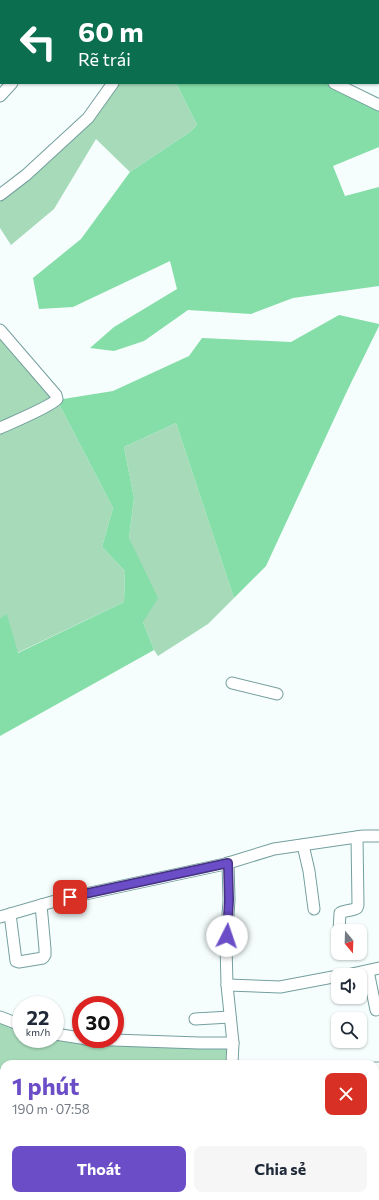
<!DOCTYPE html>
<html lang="vi">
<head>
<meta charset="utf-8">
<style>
	:root { --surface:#fff; --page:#f6f6f7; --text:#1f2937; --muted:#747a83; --accent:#6a4dc7 }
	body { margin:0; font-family:Commissioner,sans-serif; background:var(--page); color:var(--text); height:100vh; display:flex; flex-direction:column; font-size:15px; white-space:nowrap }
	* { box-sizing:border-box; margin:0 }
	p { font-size:13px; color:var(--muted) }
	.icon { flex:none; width:22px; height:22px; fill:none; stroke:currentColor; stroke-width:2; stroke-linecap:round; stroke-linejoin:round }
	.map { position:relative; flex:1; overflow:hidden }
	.sheet { position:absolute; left:0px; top:1060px; width:379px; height:140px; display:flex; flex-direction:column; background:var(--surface); border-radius:12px 12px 0 0; box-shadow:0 1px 3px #0004 }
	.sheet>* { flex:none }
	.top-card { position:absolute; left:0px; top:0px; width:379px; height:84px; box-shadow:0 1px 3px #0004; background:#0b6e4f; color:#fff; overflow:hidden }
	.needle { width:26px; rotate:161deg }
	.fabs { position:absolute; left:331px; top:924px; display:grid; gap:8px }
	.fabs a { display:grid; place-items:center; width:36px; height:36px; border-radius:8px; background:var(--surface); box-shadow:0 1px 3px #0004; font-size:20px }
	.speed { position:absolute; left:12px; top:996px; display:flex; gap:8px; font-size:20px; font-weight:700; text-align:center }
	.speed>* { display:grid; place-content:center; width:52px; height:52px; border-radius:50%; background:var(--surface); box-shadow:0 1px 3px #0004; line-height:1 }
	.speed small { font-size:10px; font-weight:400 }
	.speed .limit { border:6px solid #d22; background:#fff; color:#111 }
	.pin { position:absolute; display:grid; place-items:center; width:34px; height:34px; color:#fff; margin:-17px; border-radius:8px; box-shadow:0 2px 6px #0006 }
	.me { position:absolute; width:44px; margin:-22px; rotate:4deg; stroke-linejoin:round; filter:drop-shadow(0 0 3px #0008) }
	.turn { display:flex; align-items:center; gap:14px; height:84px; padding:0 12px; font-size:18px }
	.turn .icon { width:52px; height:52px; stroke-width:2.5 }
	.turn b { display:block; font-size:28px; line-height:34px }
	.round { display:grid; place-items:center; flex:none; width:42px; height:42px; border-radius:8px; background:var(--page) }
	.head { display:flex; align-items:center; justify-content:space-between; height:68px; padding:0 12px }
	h1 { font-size:24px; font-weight:700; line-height:30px; color:var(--accent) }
	.button { display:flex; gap:8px; margin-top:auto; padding:8px 12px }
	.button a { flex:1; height:46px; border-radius:8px; background:var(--accent); color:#fff; font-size:16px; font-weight:700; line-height:46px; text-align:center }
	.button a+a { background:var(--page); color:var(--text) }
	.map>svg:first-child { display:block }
	.green { fill:#a6dab9 }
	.forest { fill:#85dda8 }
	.water { fill:#6acafa }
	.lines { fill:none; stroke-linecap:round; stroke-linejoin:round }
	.minor-casing { stroke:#749f9e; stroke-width:13 }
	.minor { stroke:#fff; stroke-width:11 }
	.rail { stroke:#627171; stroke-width:2.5; stroke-dasharray:2 4; stroke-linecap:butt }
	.route-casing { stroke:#453281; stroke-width:10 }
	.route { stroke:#6a4dc7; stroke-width:7 }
</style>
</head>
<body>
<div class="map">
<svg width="379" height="1200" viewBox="0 0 379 1200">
	<rect width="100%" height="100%" fill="#f5fefd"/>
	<g class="green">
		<path d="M111 83H176L197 125 190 132 130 172 96 139 54 209 11 245 0 228V194L88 118Z"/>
		<path d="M0 331 57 400 113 508 102 547 125 571 124 602 17 653 7 615 0 618Z"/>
		<path d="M176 423 234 598 208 624 158 656 154 650 143 622 137 557 129 538 134 498 124 447Z"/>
		<path d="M0 1017 21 1025V1039L233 1043 232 1064H4V1196H228V1197L182 1200H0Z"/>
	</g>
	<g class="forest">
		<path d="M176 83H334L379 105V147L333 166 345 196 379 187V286L293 298 251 314 188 310 144 341 114 351 90 348 114 327 177 289 170 261 73 307 39 309 33 278 81 239 130 172 190 132 197 125Z"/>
		<path d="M339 315 379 324V326L348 389 266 566 234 598 176 423 124 447 134 498 129 538 158 598 143 622 154 650 0 736V618L7 614 18 653 124 602 125 571 102 547 113 508 57 400 113 391 189 356 202 338 291 342Z"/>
	</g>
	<path class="water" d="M327 0H379V28L378 27V1H330Z"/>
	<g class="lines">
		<g class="minor-casing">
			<g id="minor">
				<path d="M155 0 158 1"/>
				<path d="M24 1 25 0"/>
				<path d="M83 1 85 0"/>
				<path d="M0 18 1 19"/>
				<path d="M334 83 379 105"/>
				<path d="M0 96 12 83"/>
				<path d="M0 195 26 175 88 118 113 83"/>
				<path d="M0 330 56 395 57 399C52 406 11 423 0 428"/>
				<path d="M232 683 277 694"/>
				<path d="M303 845 309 871 314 909"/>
				<path d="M228 863 229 900 226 945 227 985 233 1043 232 1064"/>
				<path d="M10 914 16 961 19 962 43 958 45 955V949L41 905"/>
				<path d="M0 917 62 899 225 864 274 849 363 836H379"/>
				<path d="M339 931 340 913C345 910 352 911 357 908L358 905 357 837"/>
				<path d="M368 971 376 1010"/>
				<path d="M347 975 379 968"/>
				<path d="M227 985 280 987 338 976"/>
				<path d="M0 1017 21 1025"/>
				<path d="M195 1019 230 1017"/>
				<path d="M55 1034 81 1038"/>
				<path d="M85 1039 199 1043H233"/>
				<path d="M375 1068H379"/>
				<path d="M375 1137 379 1138"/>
				<path d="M375 1163H379"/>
				<path d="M228 1200V1196"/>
			</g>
		</g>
		<use href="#minor" class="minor"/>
		<g class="rail">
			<path d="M254 0 256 1"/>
			<path d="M378 65H379"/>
		</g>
	</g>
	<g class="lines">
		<g class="route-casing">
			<path id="route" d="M70 897 228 863 229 900 227 936"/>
		</g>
		<use href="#route" class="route"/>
	</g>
</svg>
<div class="fabs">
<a><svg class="needle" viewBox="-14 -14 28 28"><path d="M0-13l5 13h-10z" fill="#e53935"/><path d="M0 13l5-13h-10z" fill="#747a83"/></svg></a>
<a><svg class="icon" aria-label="sound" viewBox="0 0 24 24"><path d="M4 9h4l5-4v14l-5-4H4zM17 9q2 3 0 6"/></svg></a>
<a><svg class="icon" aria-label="search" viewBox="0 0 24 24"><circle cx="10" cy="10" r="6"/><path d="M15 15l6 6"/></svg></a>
</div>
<div class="speed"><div>22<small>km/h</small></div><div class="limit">30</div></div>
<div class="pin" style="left:70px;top:897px;background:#d93025"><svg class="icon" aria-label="arrive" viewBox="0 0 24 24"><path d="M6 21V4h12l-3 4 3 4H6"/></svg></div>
<svg class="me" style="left:227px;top:936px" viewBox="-20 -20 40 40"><circle r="19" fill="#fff"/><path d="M0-13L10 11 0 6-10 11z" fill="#6a4dc7"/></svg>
<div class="top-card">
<div class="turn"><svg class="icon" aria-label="left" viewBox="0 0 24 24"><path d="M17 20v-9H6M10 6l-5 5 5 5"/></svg><div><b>60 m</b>Rẽ trái</div></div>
</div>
<section class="sheet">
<div class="head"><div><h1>1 phút</h1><p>190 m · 07:58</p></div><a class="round" style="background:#d93025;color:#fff"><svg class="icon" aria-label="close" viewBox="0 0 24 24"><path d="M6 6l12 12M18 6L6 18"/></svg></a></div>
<div class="button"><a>Thoát</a><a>Chia sẻ</a></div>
</section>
</div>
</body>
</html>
